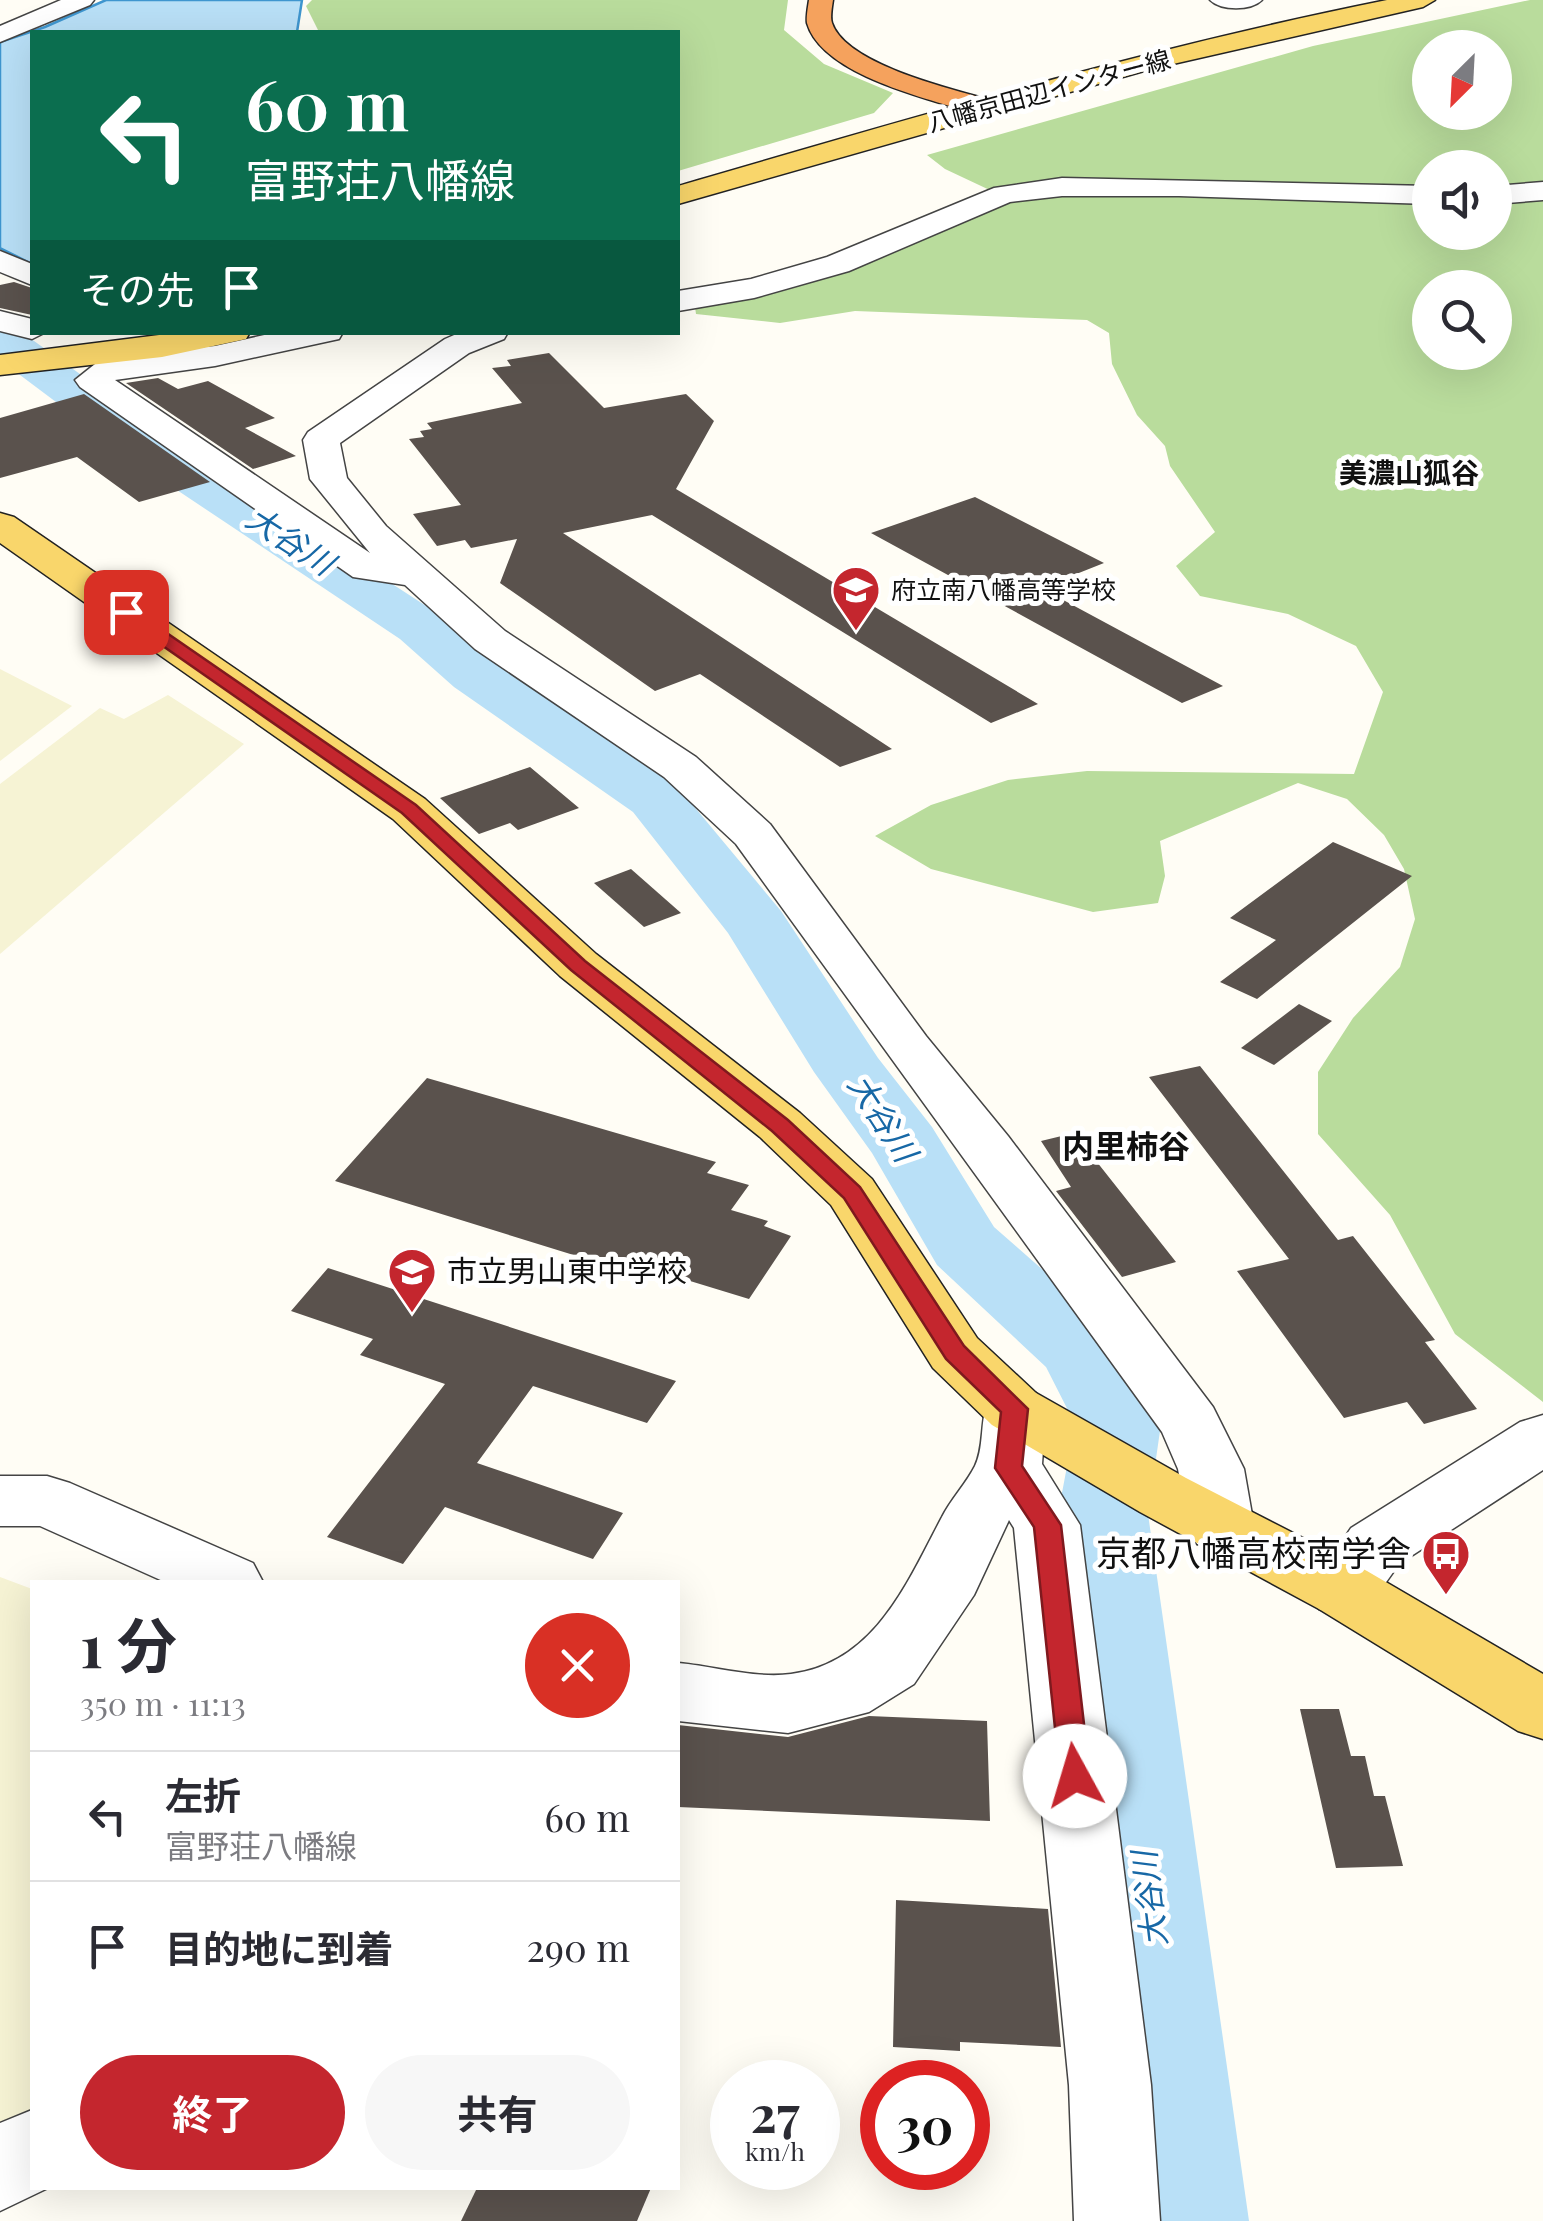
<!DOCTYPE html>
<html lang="ja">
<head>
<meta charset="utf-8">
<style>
	:root { --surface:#fff; --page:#f7f7f7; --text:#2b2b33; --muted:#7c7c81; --line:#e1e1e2; --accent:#c4262e }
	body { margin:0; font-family:"Playfair Display","Noto Sans JP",serif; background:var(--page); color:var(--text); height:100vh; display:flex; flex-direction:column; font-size:38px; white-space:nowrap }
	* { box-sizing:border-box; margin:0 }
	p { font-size:32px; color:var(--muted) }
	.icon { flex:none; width:55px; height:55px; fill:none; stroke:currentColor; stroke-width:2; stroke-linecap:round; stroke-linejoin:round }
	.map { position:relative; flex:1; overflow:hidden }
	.panel { position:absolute; left:30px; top:1580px; width:650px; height:610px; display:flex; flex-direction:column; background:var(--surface); border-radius:0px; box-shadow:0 10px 40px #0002 }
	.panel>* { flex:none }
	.hud { position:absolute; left:30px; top:30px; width:650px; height:305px; border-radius:0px; box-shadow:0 10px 40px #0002; background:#0b6e4f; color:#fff; overflow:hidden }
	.needle { width:65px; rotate:204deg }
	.buttons { position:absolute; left:1412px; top:30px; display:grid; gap:20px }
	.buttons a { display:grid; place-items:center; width:100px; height:100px; border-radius:50%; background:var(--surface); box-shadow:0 10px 40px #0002; font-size:50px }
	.speed { position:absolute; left:710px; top:2060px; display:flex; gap:20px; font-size:50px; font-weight:700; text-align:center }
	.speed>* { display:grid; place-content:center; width:130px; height:130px; border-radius:50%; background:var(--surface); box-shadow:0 10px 40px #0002; line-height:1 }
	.speed small { font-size:25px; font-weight:400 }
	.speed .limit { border:15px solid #d22; background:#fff; color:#111 }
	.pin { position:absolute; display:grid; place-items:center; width:85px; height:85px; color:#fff; margin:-42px; border-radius:20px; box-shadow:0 5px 15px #0006 }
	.me { position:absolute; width:110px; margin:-55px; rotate:354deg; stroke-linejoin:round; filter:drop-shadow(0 0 8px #0008) }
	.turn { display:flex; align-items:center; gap:35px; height:210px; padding:0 50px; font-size:45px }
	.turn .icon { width:130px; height:130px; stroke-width:2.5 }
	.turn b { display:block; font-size:70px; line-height:85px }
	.then { display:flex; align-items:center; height:95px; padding:0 50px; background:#0003; gap:20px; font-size:38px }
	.round { display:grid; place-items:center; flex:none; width:105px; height:105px; border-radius:52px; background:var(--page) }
	.headline { display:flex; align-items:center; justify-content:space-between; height:170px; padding:0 50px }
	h1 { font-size:60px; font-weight:700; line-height:75px }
	.button { display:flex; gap:20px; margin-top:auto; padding:20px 50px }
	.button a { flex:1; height:115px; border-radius:60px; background:var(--accent); color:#fff; font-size:40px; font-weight:700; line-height:115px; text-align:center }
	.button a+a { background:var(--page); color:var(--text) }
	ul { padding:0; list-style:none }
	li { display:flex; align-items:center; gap:30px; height:130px; padding:0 50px; border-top:2px solid var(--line) }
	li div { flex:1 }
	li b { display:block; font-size:38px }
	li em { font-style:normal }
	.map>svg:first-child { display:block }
	.farmland { fill:#f6f3d4 }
	.forest { fill:#b9dc9c; fill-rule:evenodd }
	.water { fill:#b9e0f7; stroke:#3f96cf; stroke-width:2.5 }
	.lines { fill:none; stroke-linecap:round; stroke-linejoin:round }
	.river { fill:#b9e0f7; fill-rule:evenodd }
	.building { fill:#5a524d }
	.minor-casing { stroke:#444; stroke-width:3 }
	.major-casing { stroke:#222; stroke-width:3 }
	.highway-casing { stroke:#222; stroke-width:3 }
	.minor { fill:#fff; fill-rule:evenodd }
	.major { fill:#f9d66b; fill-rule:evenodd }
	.highway { fill:#f5a25d; fill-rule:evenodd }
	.route { fill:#c4262e; stroke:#7f191e; stroke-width:2.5 }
	.labels { text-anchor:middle; stroke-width:10; stroke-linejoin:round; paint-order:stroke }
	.far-street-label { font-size:25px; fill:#111; stroke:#fff }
	.far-poi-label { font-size:25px; fill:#111; stroke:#fff; text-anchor:start }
	.far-neighbourhood-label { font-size:28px; font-weight:bold; fill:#111; stroke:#fff }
	.poi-label { font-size:30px; fill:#111; stroke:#fff; text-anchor:start }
	.water-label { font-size:32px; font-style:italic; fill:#1768a6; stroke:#fff }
	.neighbourhood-label { font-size:32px; font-weight:bold; fill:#111; stroke:#fff }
	.near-poi-label { font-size:35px; fill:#111; stroke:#fff; text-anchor:end }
</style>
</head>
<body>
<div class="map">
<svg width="1543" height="2221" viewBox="0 0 1543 2221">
	<rect width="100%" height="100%" fill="#fffdf5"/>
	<g class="farmland">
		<path d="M0 669 72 706 0 761Z"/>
		<path d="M168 695 244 744 0 954V784L100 708 124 719Z"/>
		<path d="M0 1577 32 1589V2113L0 2133Z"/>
	</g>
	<g class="forest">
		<path d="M312 0H788L784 30 824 64 893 93 874 113 678 171V32H319L306 6Z"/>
		<path d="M1530 0H1543V1402L1455 1334 1390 1215 1318 1134V1072L1353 1018 1400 967 1415 919 1404 869 1384 835 1347 799 1298 783 1160 841 1165 876 1158 903 1093 912 931 869 875 836 931 805 1008 780 1087 771 1354 774 1383 692 1356 646 1288 614 1200 596 1176 566 1215 532 1170 466 1165 446 1137 415 1112 364 1109 333 1087 320 855 311 780 323 696 314 695 307 1013 201 945 169 927 155 1313 46ZM1430 48H1495V112H1430ZM1430 168H1495V232H1430ZM1430 288H1495V352H1430Z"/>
	</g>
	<path class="water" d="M106 0H302L297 32H32V264L0 248V42L45 27Z"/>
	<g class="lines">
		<path class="river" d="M0 324 16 328 180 446 440 615 496 663 677 786 781 911 878 1058 932 1127 994 1227 1109 1328 1161 1424 1148 1514 1249 2221H1131L1058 1514 1075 1424 1046 1367 937 1265 872 1153 814 1072 728 933 633 812 454 687 400 639 144 468 0 360Z"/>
	</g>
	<g class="building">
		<path d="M14 282 32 288V315L0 308V285Z"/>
		<path d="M549 353 604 408 686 394 714 421 676 489 1038 704 991 723 652 515 563 533 892 749 840 767 700 674 655 691 500 583 517 539 471 548 465 540 437 546 413 514 461 505 409 439 424 437 420 431 432 429 427 423 522 403 492 368 511 366 507 360Z"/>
		<path d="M158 378 178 389 208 381 275 418 245 428 296 456 253 469 126 383Z"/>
		<path d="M84 394 210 482 139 502 77 457 0 478V418Z"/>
		<path d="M975 497 1104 563 1041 588 1223 686 1182 703 871 533Z"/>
		<path d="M530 767 579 808 518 830 510 823 479 834 440 798Z"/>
		<path d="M1333 842 1412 876 1257 999 1220 982 1276 940 1230 918Z"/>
		<path d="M631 869 681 913 644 927 594 883Z"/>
		<path d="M1299 1004 1332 1021 1274 1065 1241 1048Z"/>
		<path d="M1200 1066 1338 1240 1353 1236 1435 1340 1425 1342 1477 1409 1424 1424 1407 1402 1344 1418 1237 1271 1289 1259 1149 1077Z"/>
		<path d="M427 1078 716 1162 707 1173 749 1185 731 1210 768 1221 764 1226 791 1236 749 1299 641 1266 635 1274 335 1181Z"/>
		<path d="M1074 1133 1176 1262 1122 1277 1056 1191 1071 1187 1041 1141Z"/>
		<path d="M328 1268 676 1381 647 1423 533 1386 477 1463 623 1513 593 1559 445 1507 403 1564 327 1537 445 1384 360 1355 373 1339 291 1311Z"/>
		<path d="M1300 1709H1339L1351 1756H1365L1374 1796H1385L1403 1866 1336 1868Z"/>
		<path d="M869 1716 987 1721 990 1821 678 1807V1725L788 1737Z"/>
		<path d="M896 1900 1048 1909 1061 2047 960 2042V2051L893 2047Z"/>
		<path d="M477 2188H651L637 2221H461Z"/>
	</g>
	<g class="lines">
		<g class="minor-casing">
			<g id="minor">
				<path d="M61 0H94L90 5 0 42V26Z"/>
				<path d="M1210 0H1262C1251 11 1221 11 1210 0Z"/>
				<path d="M1062 178 1430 186V204L1179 196H1062L1010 202 849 271 754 298 678 311V291L751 279 827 257 994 188Z"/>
				<path d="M1543 182V200L1495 204V186Z"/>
				<path d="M0 251 32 264V285L0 272Z"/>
				<path d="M0 311 32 319V332H46L32 339 0 331Z"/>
				<path d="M278 332H343L339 339 215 366 115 380 370 553 310 479 303 440 308 432 445 339 461 332H508L504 339 469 353 340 443 347 478 386 526 505 631 696 757 770 824 926 1036 1008 1136 1213 1407 1244 1469 1254 1526 1245 1544 1221 1551 1197 1544 1188 1526 1178 1469 1162 1432 736 844 664 777 475 649 405 585 353 577 80 387 75 380 100 360 112 357 215 346Z"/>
				<path d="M1014 1386 1036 1393 1046 1409 1042 1464 1080 1525 1151 2085 1160 2221H1074L1069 2085 1014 1528 1009 1520 974 1595 914 1684 869 1712 788 1733 678 1721V1663C713 1666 756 1679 791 1674 875 1663 907 1583 942 1517 951 1499 966 1484 975 1466 986 1443 978 1416 992 1393Z"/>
				<path d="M1543 1415V1470L1399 1564 1367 1609 1343 1617 1319 1609 1309 1590 1351 1528 1520 1422Z"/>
				<path d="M0 1476H47L70 1483 253 1563 263 1582H165L40 1526H0Z"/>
				<path d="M32 2110V2188H48L0 2211V2123Z"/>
			</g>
		</g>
		<g class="major-casing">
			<g id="major">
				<path d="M1387 0H1435L1423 7 1151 69 678 204V186C912 118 1147 48 1387 0Z"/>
				<path d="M183 332H250L246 339 162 357 0 375V355Z"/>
				<path d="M0 513 14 517 425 799 596 954 800 1113 872 1179 977 1338 1036 1393 1186 1478 1367 1571 1543 1674V1739L1518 1731 1319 1609 1140 1512 992 1425 933 1368 831 1205 760 1137 560 976 393 819 0 543Z"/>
			</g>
		</g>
		<g class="highway-casing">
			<path id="highway" d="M809 0H833C832 7 830 17 832 23 846 65 955 90 994 101L997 107 984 115 974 113C929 99 822 75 807 23 806 17 808 7 809 0Z"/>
		</g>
		<use href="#minor" class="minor"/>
		<use href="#major" class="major"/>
		<use href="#highway" class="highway"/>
	</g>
	<path class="route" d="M120 609H132L416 805 585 961 788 1120 860 1187 964 1346 1028 1409 1022 1466 1061 1525 1090 1776 1086 1785 1075 1789 1064 1785 1060 1776 1034 1527 995 1468 1001 1412 946 1359 844 1198 772 1131 571 970 402 813 120 616Z"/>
	<defs>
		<g id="school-pin" transform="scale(2.5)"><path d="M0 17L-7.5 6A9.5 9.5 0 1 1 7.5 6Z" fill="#c4262e" stroke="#fff"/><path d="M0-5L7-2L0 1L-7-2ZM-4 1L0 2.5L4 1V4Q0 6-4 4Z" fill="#fff"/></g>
		<g id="bus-pin" transform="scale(2.5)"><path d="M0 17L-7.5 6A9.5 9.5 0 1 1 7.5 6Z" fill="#c4262e" stroke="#fff"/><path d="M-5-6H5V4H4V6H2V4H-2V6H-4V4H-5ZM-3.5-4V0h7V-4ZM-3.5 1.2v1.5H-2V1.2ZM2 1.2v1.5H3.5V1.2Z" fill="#fff"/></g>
	</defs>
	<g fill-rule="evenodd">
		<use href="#school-pin" x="856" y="590"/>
		<use href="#school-pin" x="412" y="1272"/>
		<use href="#bus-pin" x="1446" y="1554"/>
	</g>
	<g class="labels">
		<g class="far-street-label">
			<text transform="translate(1049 91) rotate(-15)" y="9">八幡京田辺インター線</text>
		</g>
		<g class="far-poi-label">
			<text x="891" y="599">府立南八幡高等学校</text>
		</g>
		<g class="far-neighbourhood-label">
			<text x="1409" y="483">美濃山狐谷</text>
		</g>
		<g class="poi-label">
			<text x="447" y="1282">市立男山東中学校</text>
		</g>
		<g class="water-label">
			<text transform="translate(290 541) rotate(33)" y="11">大谷川</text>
			<text transform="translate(882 1118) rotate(57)" y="11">大谷川</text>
			<text transform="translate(1150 1899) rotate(-97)" y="11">大谷川</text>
		</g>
		<g class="neighbourhood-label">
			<text x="1126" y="1158">内里柿谷</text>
		</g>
		<g class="near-poi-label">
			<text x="1411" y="1566">京都八幡高校南学舎</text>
		</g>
	</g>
</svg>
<div class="buttons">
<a><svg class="needle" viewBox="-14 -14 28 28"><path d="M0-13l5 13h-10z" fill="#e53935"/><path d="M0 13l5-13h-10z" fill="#7c7c81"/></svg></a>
<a><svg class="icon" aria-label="sound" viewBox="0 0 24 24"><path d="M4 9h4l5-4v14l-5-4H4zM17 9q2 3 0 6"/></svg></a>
<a><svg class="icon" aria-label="search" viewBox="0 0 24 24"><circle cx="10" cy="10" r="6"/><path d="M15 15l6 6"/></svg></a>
</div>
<div class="speed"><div>27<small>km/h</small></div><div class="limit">30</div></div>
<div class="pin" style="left:126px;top:612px;background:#d93025"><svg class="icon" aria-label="arrive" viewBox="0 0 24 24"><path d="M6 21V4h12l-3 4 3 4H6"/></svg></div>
<svg class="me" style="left:1075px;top:1776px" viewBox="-20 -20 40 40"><circle r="19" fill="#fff"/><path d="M0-13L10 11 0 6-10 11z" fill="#c4262e"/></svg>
<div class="hud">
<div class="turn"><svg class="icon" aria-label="left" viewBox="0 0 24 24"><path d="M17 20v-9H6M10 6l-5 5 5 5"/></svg><div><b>60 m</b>富野荘八幡線</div></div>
<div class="then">その先<svg class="icon" aria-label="arrive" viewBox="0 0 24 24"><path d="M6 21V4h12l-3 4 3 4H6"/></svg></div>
</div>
<section class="panel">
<div class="headline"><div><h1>1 分</h1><p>350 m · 11:13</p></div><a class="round" style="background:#d93025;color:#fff"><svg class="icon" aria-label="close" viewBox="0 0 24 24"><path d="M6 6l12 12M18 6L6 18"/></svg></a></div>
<ul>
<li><svg class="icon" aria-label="left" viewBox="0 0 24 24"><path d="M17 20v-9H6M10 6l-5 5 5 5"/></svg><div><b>左折</b><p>富野荘八幡線</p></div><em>60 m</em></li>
<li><svg class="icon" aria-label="arrive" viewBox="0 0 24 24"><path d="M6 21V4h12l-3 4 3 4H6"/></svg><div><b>目的地に到着</b></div><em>290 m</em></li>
</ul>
<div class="button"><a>終了</a><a>共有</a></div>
</section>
</div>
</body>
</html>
